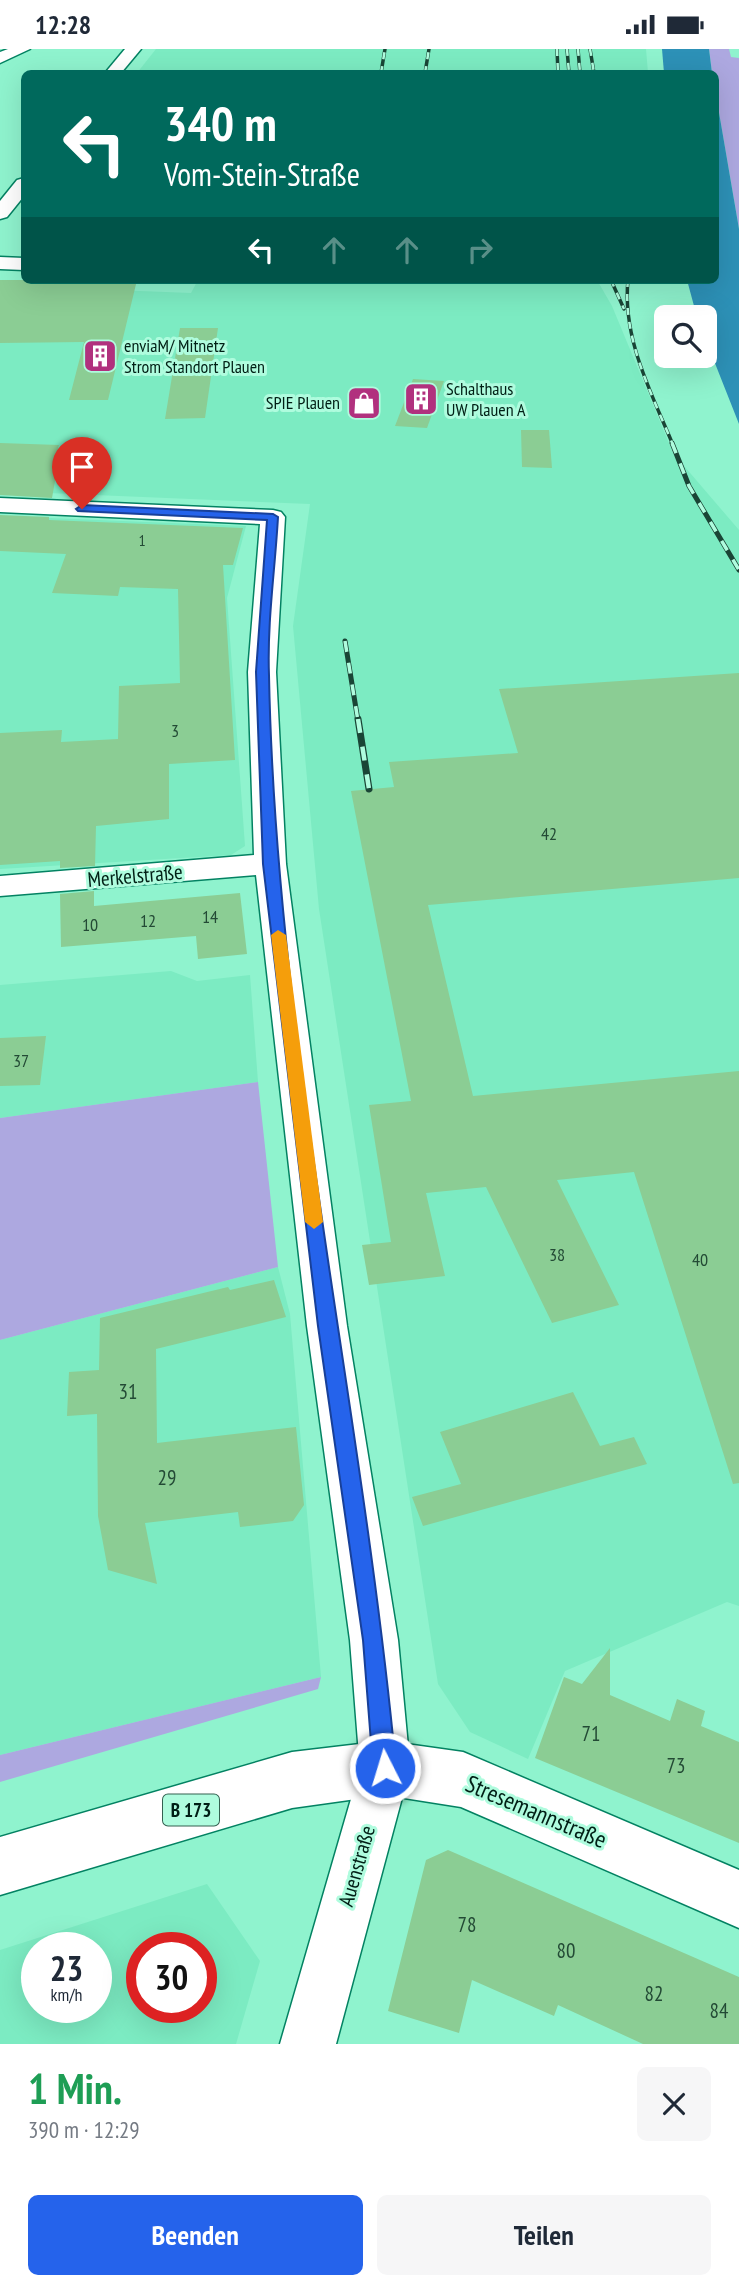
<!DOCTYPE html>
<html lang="de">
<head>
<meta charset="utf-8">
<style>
	:root { --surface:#fff; --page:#f6f6f7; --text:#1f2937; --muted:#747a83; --accent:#2563eb }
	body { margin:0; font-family:"PT Sans Narrow",sans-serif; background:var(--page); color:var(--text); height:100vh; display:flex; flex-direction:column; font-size:26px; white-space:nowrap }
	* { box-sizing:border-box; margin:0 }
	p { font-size:23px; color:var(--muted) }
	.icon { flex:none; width:38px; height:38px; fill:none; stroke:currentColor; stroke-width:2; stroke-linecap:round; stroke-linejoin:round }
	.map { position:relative; height:1995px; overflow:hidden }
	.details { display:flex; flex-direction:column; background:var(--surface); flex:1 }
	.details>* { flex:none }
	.banner { position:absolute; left:21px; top:21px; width:698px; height:214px; border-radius:10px; box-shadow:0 7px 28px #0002; background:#00695c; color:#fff; overflow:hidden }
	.tools { position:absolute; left:654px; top:256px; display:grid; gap:14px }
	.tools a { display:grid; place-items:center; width:63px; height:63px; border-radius:10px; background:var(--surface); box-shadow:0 7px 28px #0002; font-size:35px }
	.speed { position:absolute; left:21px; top:1883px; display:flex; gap:14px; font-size:35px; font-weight:700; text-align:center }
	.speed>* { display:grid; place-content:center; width:91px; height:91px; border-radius:50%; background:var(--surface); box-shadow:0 7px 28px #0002; line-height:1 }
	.speed small { font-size:18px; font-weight:400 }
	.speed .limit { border:10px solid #d22; background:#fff; color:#111 }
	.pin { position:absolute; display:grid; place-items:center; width:60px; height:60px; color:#fff; margin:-72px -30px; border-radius:50% 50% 50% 0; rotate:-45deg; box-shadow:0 0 7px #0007 }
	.pin .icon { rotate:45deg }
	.me { position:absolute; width:77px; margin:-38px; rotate:355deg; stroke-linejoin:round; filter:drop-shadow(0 0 5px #0008) }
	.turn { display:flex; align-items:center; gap:24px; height:147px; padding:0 28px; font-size:32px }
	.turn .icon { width:91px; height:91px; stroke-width:2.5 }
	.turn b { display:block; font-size:49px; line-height:60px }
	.lanes { display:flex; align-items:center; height:66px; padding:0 28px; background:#0003; justify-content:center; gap:35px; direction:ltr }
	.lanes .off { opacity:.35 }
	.round { display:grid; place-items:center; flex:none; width:74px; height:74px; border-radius:10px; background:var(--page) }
	.overview { display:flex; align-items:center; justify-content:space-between; height:119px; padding:0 28px }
	h1 { font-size:42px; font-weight:700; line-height:52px; color:#1e9e55 }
	.action { display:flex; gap:14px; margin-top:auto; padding:14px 28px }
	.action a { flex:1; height:80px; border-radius:10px; background:var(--accent); color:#fff; font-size:28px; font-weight:700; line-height:80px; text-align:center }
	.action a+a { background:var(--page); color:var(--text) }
	.status { display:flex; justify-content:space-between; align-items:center; height:49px; padding:0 35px; background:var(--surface); direction:ltr }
	.status svg { height:19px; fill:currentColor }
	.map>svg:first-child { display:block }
	.built { fill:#7cebc2; fill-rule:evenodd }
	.green { fill:#ada8e0 }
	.water { fill:#2d91b7 }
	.building { fill:#8bcd94 }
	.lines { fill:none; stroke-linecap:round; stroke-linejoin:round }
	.minor-casing { stroke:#038262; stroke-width:3 }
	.secondary-casing { stroke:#038262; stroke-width:3 }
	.primary-casing { stroke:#038262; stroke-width:3 }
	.minor { fill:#fff; fill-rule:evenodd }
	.secondary { fill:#fff; fill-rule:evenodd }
	.primary { fill:#fff; fill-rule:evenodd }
	.rail-far2-casing { stroke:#1a4536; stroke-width:3.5 }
	.rail-far1-casing { stroke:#1a4536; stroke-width:5 }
	.rail-casing { stroke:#1a4536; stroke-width:7 }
	.rail-far2 { stroke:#affcde; stroke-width:2.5; stroke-dasharray:7; stroke-linecap:butt }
	.rail-far1 { stroke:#affcde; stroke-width:3.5; stroke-dasharray:11; stroke-linecap:butt }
	.rail { stroke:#affcde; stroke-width:4.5; stroke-dasharray:14; stroke-linecap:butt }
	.route { fill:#2563eb; stroke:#184099; stroke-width:2 }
	.slow { fill:#f59e0b }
	.labels { text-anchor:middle; stroke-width:6; stroke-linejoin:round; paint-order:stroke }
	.far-number-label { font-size:16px; fill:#234a35 }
	.far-poi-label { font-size:18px; fill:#001f15; stroke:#affcde; text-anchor:start }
	.number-label { font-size:18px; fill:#234a35 }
	.shield { fill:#affcde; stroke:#346151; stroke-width:2 }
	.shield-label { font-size:19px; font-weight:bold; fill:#001f15 }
	.street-label { font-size:21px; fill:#001f15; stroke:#affcde }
	.near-number-label { font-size:21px; fill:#234a35 }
	.near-street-label { font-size:24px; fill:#001f15; stroke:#affcde }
</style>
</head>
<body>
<div class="status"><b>12:28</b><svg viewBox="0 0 49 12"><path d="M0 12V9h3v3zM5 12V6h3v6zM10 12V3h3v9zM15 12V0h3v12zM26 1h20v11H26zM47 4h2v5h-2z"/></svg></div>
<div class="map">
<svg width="739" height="1995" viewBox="0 0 739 1995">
	<rect width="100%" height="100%" fill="#8ff3ce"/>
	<g class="built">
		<path d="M156 0H646L648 24H137Z"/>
		<path d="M198 231H597L612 257 673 404 739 481V1557L727 1553 565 1622 528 1710 470 1683 438 1635 319 860 293 577 310 455 0 442V242L37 238 191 244Z"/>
		<path d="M0 467 246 477 227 549 245 797 231 806 0 820Z"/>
		<path d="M171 922 197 932 250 926 258 1033 0 1069V936Z"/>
		<path d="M278 1218 290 1265 321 1628 0 1706V1291Z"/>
		<path d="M207 1835 260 1912 236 1995H0V1901ZM37 1899H96V1958H37ZM142 1899H201V1958H142Z"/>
	</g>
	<g class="green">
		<path d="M709 0H729L731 8 739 9V180L716 46V24H712Z"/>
		<path d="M258 1033 278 1218 0 1291V1069Z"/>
		<path d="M321 1628 318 1640 0 1733V1706Z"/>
	</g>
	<g class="water">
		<path d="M662 0H709L712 24H664Z"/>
		<path d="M716 46 739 180V375L705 289V268H697L687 231H716Z"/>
	</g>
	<g class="building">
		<path d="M0 231H137L108 351H69L84 293 0 294Z"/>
		<path d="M180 279H218L205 369 165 370Z"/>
		<path d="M413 330 444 332 427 379 395 377Z"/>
		<path d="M521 381H549L552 419 522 418Z"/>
		<path d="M0 394 59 396 53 414 58 415 52 449 0 446Z"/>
		<path d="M0 466 49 468V471L243 479 233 516H223L235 711 169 715V770L96 777 95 817 60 819V812L0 816V684L62 681 61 693 118 690 119 637 180 634 178 540 120 538 118 547 52 544 66 505 0 502Z"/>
		<path d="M739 624V829L428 856 473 1047 739 1022V1434L733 1435 634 1123 557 1131 619 1256 552 1274 486 1138 426 1144 445 1227 369 1236 362 1196 391 1193 369 1056 411 1052 351 742 394 738 389 713 518 704 499 640Z"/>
		<path d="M94 842V857L240 844 247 905 198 910 196 887 61 898 60 845Z"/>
		<path d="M46 987 40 1036 0 1037V989Z"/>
		<path d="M274 1231 286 1268 156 1300 157 1394 296 1378 304 1456 293 1472 240 1478 238 1463 145 1474 157 1535 108 1521 98 1467 97 1365 67 1367 69 1323 99 1321 100 1269 228 1238 230 1241Z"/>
		<path d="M573 1343 600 1397 634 1388 647 1415 423 1477 412 1448 461 1435 440 1383Z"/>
		<path d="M610 1599V1646L670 1672 677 1650 705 1662 701 1677 739 1693V1794L535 1709 564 1628 582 1635Z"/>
		<path d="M448 1801 739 1928V1995H643L558 1956 554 1967 472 1931 459 1984 388 1962 426 1811Z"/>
	</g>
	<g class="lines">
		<g class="minor-casing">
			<g id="minor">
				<path d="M0 208 24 209V221L0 220Z"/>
				<path d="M0 449 273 461 281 463 285 468 276 623 286 815 347 1277 398 1591 410 1719 336 1995H280L360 1719 350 1591 307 1277 256 826 0 847V827L254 806 248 623 260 475 0 463Z"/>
			</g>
		</g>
		<g class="secondary-casing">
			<path id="secondary" d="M8 0H30L0 14V3Z"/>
		</g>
		<g class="primary-casing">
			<g id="primary">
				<path d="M125 0H141L121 24H105Z"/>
				<path d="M24 129V147L7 168 0 170V152L17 131Z"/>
				<path d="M385 1692 463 1703 739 1821V1879L461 1758 385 1746 292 1759 0 1846V1788L292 1703Z"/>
			</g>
		</g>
		<use href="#minor" class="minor"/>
		<use href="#secondary" class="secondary"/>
		<use href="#primary" class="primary"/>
		<g class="rail-far2-casing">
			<g id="rail-far2">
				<path d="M557 0 558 24"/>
				<path d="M567 0 569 24"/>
				<path d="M578 0 580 24"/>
				<path d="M590 0 594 24"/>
				<path d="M381 24 385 0"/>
				<path d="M425 24 429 0"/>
				<path d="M611 231 624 260"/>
				<path d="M628 231C622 289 651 343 673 396"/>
			</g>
		</g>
		<g class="rail-far1-casing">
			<g id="rail-far1">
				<path d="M672 394 689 437 739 521"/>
				<path d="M345 592 358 672"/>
			</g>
		</g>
		<g class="rail-casing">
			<path id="rail" d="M358 670 369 740"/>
		</g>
		<use href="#rail-far2" class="rail-far2"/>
		<use href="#rail-far1" class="rail-far1"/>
		<use href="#rail" class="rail"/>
	</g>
	<path class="route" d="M82 456 273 465 278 468C275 521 267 574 269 626 276 994 362 1354 396 1719L393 1727 385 1731 377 1727 373 1719 363 1591 318 1277 263 815 256 623 267 471 78 462 76 460Z"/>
	<path class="slow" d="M278 881 286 886 323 1173 314 1180 305 1173 271 886Z"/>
	<defs>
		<g id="building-square" transform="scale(1.75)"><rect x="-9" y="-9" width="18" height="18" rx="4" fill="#b1317e" stroke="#affcde"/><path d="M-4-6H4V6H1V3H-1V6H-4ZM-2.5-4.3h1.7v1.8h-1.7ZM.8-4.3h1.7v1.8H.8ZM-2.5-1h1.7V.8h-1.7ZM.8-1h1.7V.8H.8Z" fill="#fff"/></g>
		<g id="shop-square" transform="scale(1.75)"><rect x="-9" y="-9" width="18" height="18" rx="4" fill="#b1317e" stroke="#affcde"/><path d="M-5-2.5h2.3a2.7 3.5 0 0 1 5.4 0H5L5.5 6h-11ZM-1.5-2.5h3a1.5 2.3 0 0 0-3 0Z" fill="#fff"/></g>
	</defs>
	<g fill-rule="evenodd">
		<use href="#building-square" x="100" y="307"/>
		<use href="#building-square" x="421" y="350"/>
		<use href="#shop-square" x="364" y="354"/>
	</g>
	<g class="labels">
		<g class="far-number-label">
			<text x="142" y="497">1</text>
		</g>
		<g class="far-poi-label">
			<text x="124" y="303">enviaM/ Mitnetz<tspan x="124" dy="21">Strom Standort Plauen</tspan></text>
			<text x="446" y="346">Schalthaus<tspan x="446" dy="21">UW Plauen A</tspan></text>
			<text x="340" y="360" text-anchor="end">SPIE Plauen</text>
		</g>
		<g class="number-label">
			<text x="175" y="688">3</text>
			<text x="549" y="791">42</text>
			<text x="210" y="874">14</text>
			<text x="148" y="878">12</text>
			<text x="90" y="882">10</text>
			<text x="21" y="1018">37</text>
			<text x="557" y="1212">38</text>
			<text x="700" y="1217">40</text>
		</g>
		<rect class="shield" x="163" y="1745.5" width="56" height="31" rx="5"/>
		<g class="shield-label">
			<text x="191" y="1768">B 173</text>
		</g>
		<g class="street-label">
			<text transform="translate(135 827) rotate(-5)" y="7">Merkelstraße</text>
			<text transform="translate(357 1817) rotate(-74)" y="7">Auenstraße</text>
		</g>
		<g class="near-number-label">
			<text x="128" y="1350">31</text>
			<text x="167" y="1436">29</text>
			<text x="591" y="1692">71</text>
			<text x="676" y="1724">73</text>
			<text x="467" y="1883">78</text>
			<text x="566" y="1909">80</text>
			<text x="654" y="1952">82</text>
			<text x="719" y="1969">84</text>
		</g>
		<g class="near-street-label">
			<text transform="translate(536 1763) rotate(23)" y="8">Stresemannstraße</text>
		</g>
	</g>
</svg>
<div class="tools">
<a><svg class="icon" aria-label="search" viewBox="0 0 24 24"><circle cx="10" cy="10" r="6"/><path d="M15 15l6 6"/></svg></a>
</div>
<div class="speed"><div>23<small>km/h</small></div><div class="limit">30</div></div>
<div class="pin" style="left:82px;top:460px;background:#d93025"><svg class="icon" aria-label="arrive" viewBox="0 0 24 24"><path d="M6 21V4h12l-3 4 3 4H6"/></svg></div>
<svg class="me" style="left:385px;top:1719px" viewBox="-20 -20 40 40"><circle r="17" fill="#2563eb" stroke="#fff" stroke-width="3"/><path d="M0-11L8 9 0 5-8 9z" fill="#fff"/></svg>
<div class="banner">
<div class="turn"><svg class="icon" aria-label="left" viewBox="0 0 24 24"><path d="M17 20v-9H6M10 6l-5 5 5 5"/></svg><div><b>340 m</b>Vom-Stein-Straße</div></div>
<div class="lanes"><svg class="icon" aria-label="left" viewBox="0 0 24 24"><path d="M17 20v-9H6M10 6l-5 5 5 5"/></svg><svg class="icon off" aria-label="ahead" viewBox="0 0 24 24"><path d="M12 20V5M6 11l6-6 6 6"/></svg><svg class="icon off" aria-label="ahead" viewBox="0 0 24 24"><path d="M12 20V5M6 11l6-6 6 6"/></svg><svg class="icon off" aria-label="right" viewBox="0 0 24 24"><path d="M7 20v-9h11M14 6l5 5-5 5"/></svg></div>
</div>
</div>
<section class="details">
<div class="overview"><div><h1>1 Min.</h1><p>390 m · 12:29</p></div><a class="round"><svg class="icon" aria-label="close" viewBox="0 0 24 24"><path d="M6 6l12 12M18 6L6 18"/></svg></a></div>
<div class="action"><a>Beenden</a><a>Teilen</a></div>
</section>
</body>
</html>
